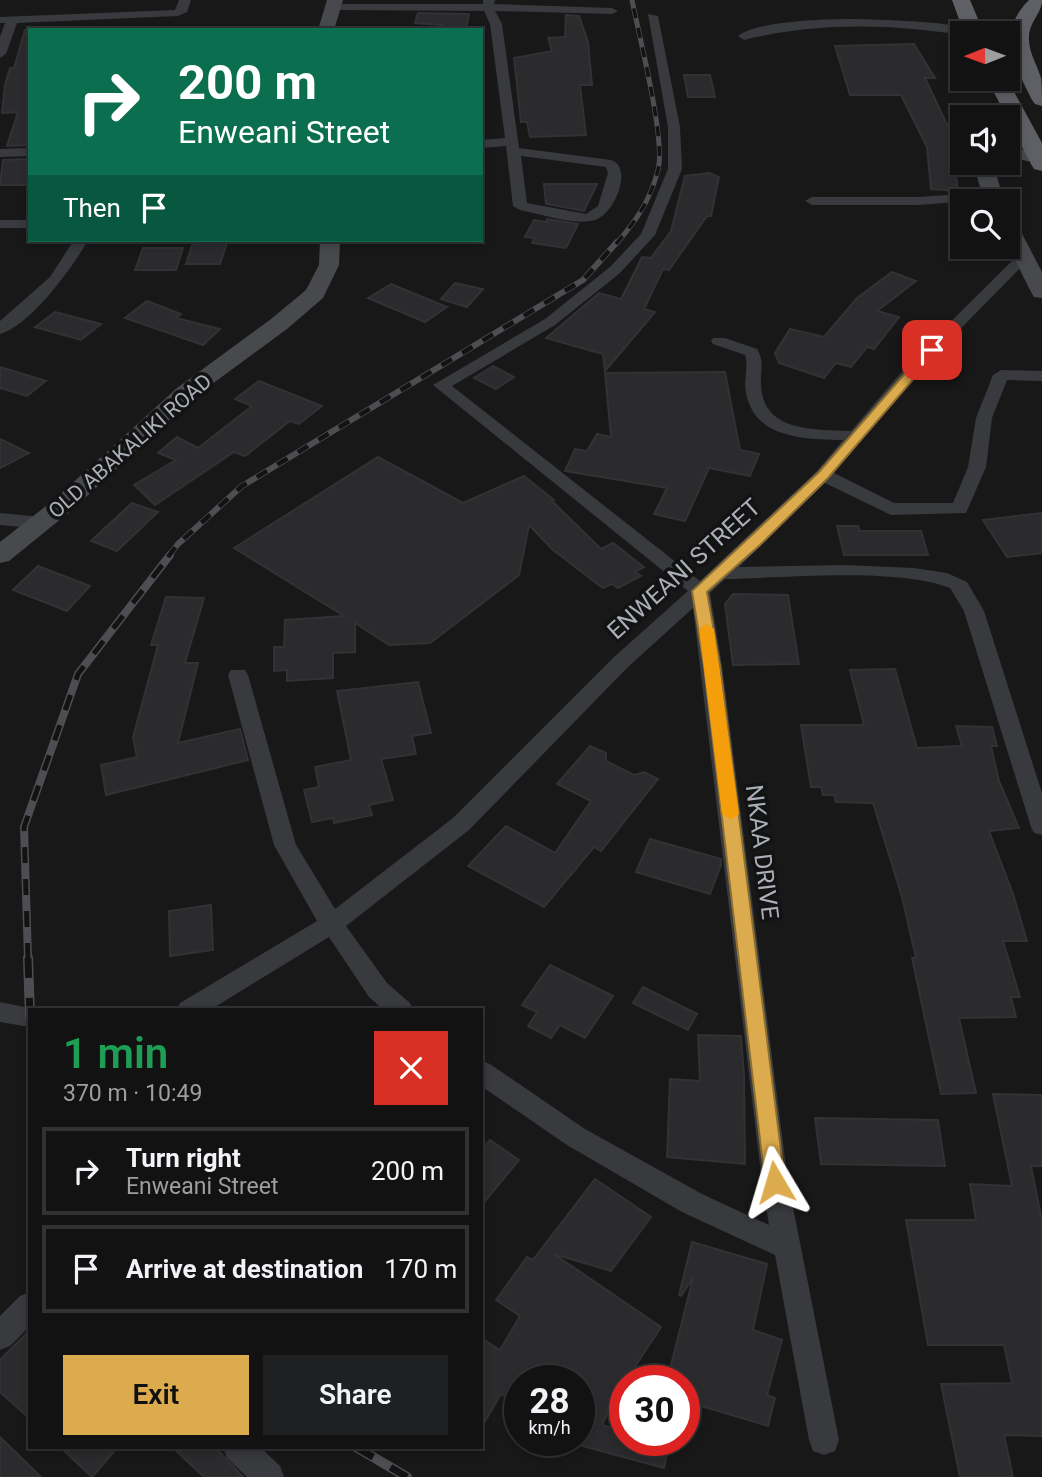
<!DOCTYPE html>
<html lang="en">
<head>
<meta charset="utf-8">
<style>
	:root { --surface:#121213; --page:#1f2021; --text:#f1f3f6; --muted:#9c9ea0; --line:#313233; --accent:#dbab4d }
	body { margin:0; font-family:Roboto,sans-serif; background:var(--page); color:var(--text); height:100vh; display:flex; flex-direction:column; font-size:26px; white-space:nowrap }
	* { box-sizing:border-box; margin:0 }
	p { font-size:23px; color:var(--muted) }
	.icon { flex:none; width:38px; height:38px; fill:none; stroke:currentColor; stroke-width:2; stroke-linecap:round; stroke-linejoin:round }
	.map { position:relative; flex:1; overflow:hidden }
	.side { position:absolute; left:28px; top:1008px; width:455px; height:441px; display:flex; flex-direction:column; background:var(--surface); border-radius:0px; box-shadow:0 4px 10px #0003,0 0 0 2px var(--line) }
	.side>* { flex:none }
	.guide { position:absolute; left:28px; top:28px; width:455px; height:214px; border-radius:0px; box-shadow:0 4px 10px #0003,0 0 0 2px var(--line); background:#0b6e4f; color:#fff; overflow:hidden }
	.needle { width:46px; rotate:269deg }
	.controls { position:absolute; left:950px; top:21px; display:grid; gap:14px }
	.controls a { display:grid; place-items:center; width:70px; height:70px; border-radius:0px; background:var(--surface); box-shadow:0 4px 10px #0003,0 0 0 2px var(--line); font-size:35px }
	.speed { position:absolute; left:504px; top:1365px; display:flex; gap:14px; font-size:35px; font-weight:700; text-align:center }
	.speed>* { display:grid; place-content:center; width:91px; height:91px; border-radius:50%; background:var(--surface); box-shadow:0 4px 10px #0003,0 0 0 2px var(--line); line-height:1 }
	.speed small { font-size:18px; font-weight:400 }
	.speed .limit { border:10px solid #d22; background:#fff; color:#111 }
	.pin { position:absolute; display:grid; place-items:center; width:60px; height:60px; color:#fff; margin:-30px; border-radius:14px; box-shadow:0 4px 10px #0006 }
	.me { position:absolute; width:77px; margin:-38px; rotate:353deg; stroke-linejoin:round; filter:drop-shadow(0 0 5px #0008) }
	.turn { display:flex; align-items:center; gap:24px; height:147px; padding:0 35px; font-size:32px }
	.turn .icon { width:91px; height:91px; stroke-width:2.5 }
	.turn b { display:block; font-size:49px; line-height:60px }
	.then { display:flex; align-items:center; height:66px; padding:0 35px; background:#0003; gap:14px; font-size:26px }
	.round { display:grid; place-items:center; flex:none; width:74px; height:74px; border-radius:0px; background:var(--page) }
	.head { display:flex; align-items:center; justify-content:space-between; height:119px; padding:0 35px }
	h1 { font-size:42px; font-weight:600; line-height:52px; color:#1e9e55 }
	.button { display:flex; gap:14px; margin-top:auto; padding:14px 35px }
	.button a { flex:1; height:80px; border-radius:0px; background:var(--accent); color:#111; font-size:28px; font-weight:600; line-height:80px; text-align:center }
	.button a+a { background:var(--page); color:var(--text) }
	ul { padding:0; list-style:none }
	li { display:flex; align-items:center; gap:21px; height:88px; margin:0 14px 10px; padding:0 21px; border:4px solid var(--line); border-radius:0px }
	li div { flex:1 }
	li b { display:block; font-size:26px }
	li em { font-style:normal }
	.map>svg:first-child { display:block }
	.building { fill:#2b2b2d; stroke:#323235; stroke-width:2 }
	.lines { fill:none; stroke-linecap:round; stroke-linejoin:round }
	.minor { fill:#393a3e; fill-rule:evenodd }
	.secondary { fill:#47494d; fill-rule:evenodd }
	.trunk { fill:#5e6065; fill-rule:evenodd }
	.rail-far3-casing { stroke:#4c4e52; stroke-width:5 }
	.rail-far2-casing { stroke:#4c4e52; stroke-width:6 }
	.rail-far1-casing { stroke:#4c4e52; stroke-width:8 }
	.rail-casing { stroke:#4c4e52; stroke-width:10 }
	.rail-far3 { stroke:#131314; stroke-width:3.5; stroke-dasharray:10; stroke-linecap:butt }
	.rail-far2 { stroke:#131314; stroke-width:4.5; stroke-dasharray:12; stroke-linecap:butt }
	.rail-far1 { stroke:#131314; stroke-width:5; stroke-dasharray:16; stroke-linecap:butt }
	.rail { stroke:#131314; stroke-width:7; stroke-dasharray:20; stroke-linecap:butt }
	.route { fill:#dbab4d; stroke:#8e6f32; stroke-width:2 }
	.slow { fill:#f59e0b }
	.labels { text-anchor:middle; stroke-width:7; stroke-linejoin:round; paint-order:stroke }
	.far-street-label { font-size:21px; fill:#abafb7; stroke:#131314 }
	.street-label { font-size:24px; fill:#abafb7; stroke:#131314 }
</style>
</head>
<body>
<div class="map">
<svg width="1042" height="1477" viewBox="0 0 1042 1477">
	<rect width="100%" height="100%" fill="#181819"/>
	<g class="building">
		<path d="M418 13 469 14 466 30H442L443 25 415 23Z"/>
		<path d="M566 15 579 16 588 42 592 85H580L586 135 530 137 527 122H521L514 58 552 51 548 38 565 37Z"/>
		<path d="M25 30H30V145L7 146 18 112 2 113 5 85 10 68H14Z"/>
		<path d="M914 44 935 78H925L951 133 958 191 931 189 927 147 901 95H850L835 46Z"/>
		<path d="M684 75H710L715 97H688Z"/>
		<path d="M30 159V185H0L3 160Z"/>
		<path d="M709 173 719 177 711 216H707L669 270 663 269 644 309 655 312 605 371 603 354 546 338 599 293 621 299 642 257 651 258 671 231 685 176Z"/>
		<path d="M544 184H597L584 211 546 204Z"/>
		<path d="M547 219 578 224 566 248 532 243 535 238 525 237 534 220 547 222Z"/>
		<path d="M194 240H228L220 264H186Z"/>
		<path d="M143 248H183L176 270H135Z"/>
		<path d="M892 272 916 281 877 311 899 317 874 349 867 347 851 367 836 363 824 378 779 363 775 353 790 329 824 337 857 298Z"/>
		<path d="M455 283 483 289 467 307 441 299Z"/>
		<path d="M391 284 447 307 425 322 368 298Z"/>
		<path d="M147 301 181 314 176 318 220 329 203 345 125 318Z"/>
		<path d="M55 312 101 324 81 340 35 327Z"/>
		<path d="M493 366 514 377 496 389 474 378Z"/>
		<path d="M0 367 46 381 27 396 0 388Z"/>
		<path d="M725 372 740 450 759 454 750 476 709 468 685 521 654 514 667 488 565 471 575 449 587 451 597 434 611 437 605 373Z"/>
		<path d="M259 381 322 406 299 424 290 421 245 456 234 452 155 505 134 485 176 460 158 453 177 437 198 448 252 406 235 399Z"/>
		<path d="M0 439 29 453 0 468Z"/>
		<path d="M378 457 463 503 524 476 554 500 552 501 601 549 613 543 644 567 635 572 641 576 618 588 612 584 603 588 553 550 529 525 519 575 430 643 389 645 355 623V652L333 653V678L287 681V670L274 671V647H284L285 620 344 616 234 548Z"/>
		<path d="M132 503 158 512 117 551 91 541Z"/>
		<path d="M1042 513V553L1007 557 983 520Z"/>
		<path d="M837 526H858L860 531H921L928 555H844Z"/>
		<path d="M38 566 90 586 67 611 13 590Z"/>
		<path d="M733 594 788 595 799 664 733 665 725 604Z"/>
		<path d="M166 597 204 598 185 663H198L178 743 240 729 248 760 106 795 101 765 137 757 133 737 158 645H151Z"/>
		<path d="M895 669 917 748 962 746 956 726 992 727 997 746H991L999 781 1019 828 989 831 1013 894 1027 941H1003L1020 997H1011L1016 1017 959 1018 976 1093 941 1094 912 958H916L902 897 873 803 836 802 834 795H823L821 787H811L801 725H864L850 670Z"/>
		<path d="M418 682 431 733 412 736 416 754 381 759 393 800 369 805 372 815 334 823 333 818 312 822 304 790 319 787 315 767 351 760 337 691Z"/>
		<path d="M590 746 606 753V761L634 775 644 772 658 779 601 851 594 847 544 907 468 866 506 826 555 853 591 801 557 784Z"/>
		<path d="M650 839 721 859V865L710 894 636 872Z"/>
		<path d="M211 905 213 950 170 956 169 911Z"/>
		<path d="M550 965 613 996 585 1038 560 1025 551 1038 528 1026 537 1012 522 1005Z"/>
		<path d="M643 987 697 1014 688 1030 633 1003Z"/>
		<path d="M698 1035 741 1036 744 1076 745 1164 667 1157 670 1079 700 1081Z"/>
		<path d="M993 1094 1042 1095V1166H1031L1042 1221V1436L1004 1435 1013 1477H960L941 1384 1012 1383 1004 1345H928L906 1220H976L970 1184 1012 1186Z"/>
		<path d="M815 1118 938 1120 945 1166 821 1164Z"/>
		<path d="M490 1140 519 1160 481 1206V1150Z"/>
		<path d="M595 1179 651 1217 611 1271 554 1254 661 1327 616 1395 602 1425 625 1432V1440H655L669 1444 664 1468 579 1445V1381H520V1406L501 1394 481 1428V1338L500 1350 520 1316 496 1300 527 1257 533 1260Z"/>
		<path d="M692 1242 767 1264 753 1330 782 1340 767 1395 775 1398 768 1426 684 1401V1381H667L693 1278 681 1296 679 1295Z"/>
		<path d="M30 1330V1419L0 1392V1360Z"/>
		<path d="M0 1437 41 1477H0Z"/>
		<path d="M60 1447H118L92 1477Z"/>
		<path d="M172 1447H215L243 1477H204Z"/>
	</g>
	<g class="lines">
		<g class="minor">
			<path d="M179 0H191L187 12 178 16 17 23 6 54 0 58V37L5 23H0V17L175 10Z"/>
			<path d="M483 0H495L494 4 612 8 618 11 612 14 495 11 502 24 519 148 611 160C634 167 614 215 595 220 573 226 542 214 520 210L513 206 506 146 481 148V140L505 138 490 24 484 11 332 10 326 7 332 4H483ZM521 156 606 167 608 173 598 206 586 214 527 203Z"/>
			<path d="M648 14 658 16 680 127 682 169 655 235 620 273 555 325 452 386 700 581 817 471 843 440C804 439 755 439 746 393 743 380 749 368 745 355L713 344 711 341 713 338H725L757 349C765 362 760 371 761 385 763 433 816 429 851 431L910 362 1019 254H1029L1031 257 922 368 834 473 894 503H953L968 467 976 418 993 375 1001 370 1042 371V381L1007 380 992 418 986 467 966 513 891 515 825 483 739 567 844 565 914 568 947 573 967 582 984 611 1042 793V835L1034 833 1031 827 964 611 950 588C895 567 786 578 725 579L710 593 722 666 788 1182 839 1440 835 1451 824 1455 813 1451 809 1440 775 1255 682 1212 567 1145 481 1086V1061L490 1064 585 1129 702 1194 769 1225 762 1182 693 608 628 667 469 830 346 926 387 983 410 1003 413 1010H384L369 997 329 937 210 1010H177L180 1003 317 921 274 845 228 675 231 670H245L248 675 296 845 335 909 453 818 614 657 688 591 433 385 545 319 610 267 641 234 668 169V127Z"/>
			<path d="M858 19C882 20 962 21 979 33L962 35C889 24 817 22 744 40L738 36C759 20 830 19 858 19Z"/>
			<path d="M30 148V156L0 157V149Z"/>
			<path d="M991 192 996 193V199L918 205H812L805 201 812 197H918Z"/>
			<rect x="0" y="220" width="30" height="8"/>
			<path d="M74 240H88C74 266 30 326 0 334V321L50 277Z"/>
			<path d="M0 513 42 517 51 523 42 529 0 525Z"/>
			<path d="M0 1002 39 1010H30V1027L0 1022Z"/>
			<path d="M30 1292V1326L10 1346 0 1350V1316L20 1296Z"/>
			<path d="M223 1447H260L280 1466 284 1477H247L227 1458Z"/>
		</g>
		<g class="secondary">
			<path d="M327 0H343L334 30H318Z"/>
			<path d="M1013 147 1042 154V164L1008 157V149Z"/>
			<path d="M984 163H1002L996 173 1004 201H984L976 173Z"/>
			<path d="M1008 220 1015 222 1018 226 1042 272V298L1034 297 1031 292 1008 246Z"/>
			<path d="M320 240H340L339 265 323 298 287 329 193 398 73 509 9 561 0 563V542L55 499 177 388 271 319 306 290 319 265Z"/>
		</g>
		<g class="trunk">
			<path d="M952 0H970L984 33H964Z"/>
			<path d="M1029 0H1042C1042 13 1030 21 1029 36 1028 52 1037 64 1041 78 1042 86 1042 98 1042 106L1035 104 1032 100C1014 64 996 33 1029 0Z"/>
			<path d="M987 79H1007L1042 143V171L1034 169 1031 164Z"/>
		</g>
		<g class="rail-far3-casing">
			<path id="rail-far3" d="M616 244C636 221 650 201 658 170 666 140 639 36 632 0"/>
		</g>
		<g class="rail-far2-casing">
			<path id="rail-far2" d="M168 557 178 544 242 486 583 280 617 242"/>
		</g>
		<g class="rail-far1-casing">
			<path id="rail-far1" d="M28 959 24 827 78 674 170 555"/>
		</g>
		<g class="rail-casing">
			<g id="rail">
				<path d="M28 958 30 1017"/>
				<path d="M356 1447 407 1477"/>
			</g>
		</g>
		<use href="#rail-far3" class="rail-far3"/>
		<use href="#rail-far2" class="rail-far2"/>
		<use href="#rail-far1" class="rail-far1"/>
		<use href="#rail" class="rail"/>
	</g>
	<path class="route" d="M932 346 938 350 936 353 828 478 760 545 707 592 720 666 785 1182 782 1188 775 1191 768 1188 765 1182 704 666 692 591 819 472 928 347Z"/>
	<path class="slow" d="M706 624 714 629 739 814 731 820 722 814 699 629Z"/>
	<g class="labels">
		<g class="far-street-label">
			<text transform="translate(130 446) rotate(-41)" y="7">OLD ABAKALIKI ROAD</text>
		</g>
		<g class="street-label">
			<text transform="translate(684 569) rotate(-42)" y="8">ENWEANI STREET</text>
			<text transform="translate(762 852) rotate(83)" y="8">NKAA DRIVE</text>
		</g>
	</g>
</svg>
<div class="controls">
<a><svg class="needle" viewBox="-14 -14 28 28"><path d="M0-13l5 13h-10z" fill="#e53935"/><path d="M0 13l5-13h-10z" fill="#9c9ea0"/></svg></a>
<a><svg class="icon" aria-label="sound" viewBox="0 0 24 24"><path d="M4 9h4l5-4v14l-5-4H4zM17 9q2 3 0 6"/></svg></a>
<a><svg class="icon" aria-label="search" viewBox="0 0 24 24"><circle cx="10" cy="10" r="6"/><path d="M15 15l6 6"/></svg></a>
</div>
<div class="speed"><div>28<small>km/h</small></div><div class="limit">30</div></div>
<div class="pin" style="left:932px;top:350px;background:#d93025"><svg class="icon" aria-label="arrive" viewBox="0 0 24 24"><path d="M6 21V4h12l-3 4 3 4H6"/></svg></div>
<svg class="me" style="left:775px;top:1182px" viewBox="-20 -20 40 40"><path d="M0-17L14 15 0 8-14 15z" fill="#dbab4d" stroke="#fff" stroke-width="4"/></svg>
<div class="guide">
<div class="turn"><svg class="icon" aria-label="right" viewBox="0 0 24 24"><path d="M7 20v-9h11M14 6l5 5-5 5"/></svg><div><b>200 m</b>Enweani Street</div></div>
<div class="then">Then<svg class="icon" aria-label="arrive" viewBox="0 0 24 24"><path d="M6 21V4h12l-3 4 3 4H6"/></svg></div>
</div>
<section class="side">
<div class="head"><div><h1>1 min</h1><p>370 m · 10:49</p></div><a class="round" style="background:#d93025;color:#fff"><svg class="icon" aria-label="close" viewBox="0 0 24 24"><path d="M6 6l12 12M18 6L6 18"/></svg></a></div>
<ul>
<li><svg class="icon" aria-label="right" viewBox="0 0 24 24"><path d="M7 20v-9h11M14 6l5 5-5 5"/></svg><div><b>Turn right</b><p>Enweani Street</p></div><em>200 m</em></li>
<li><svg class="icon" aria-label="arrive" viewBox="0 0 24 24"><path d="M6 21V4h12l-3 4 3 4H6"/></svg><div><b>Arrive at destination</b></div><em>170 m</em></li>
</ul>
<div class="button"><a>Exit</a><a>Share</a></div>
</section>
</div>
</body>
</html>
